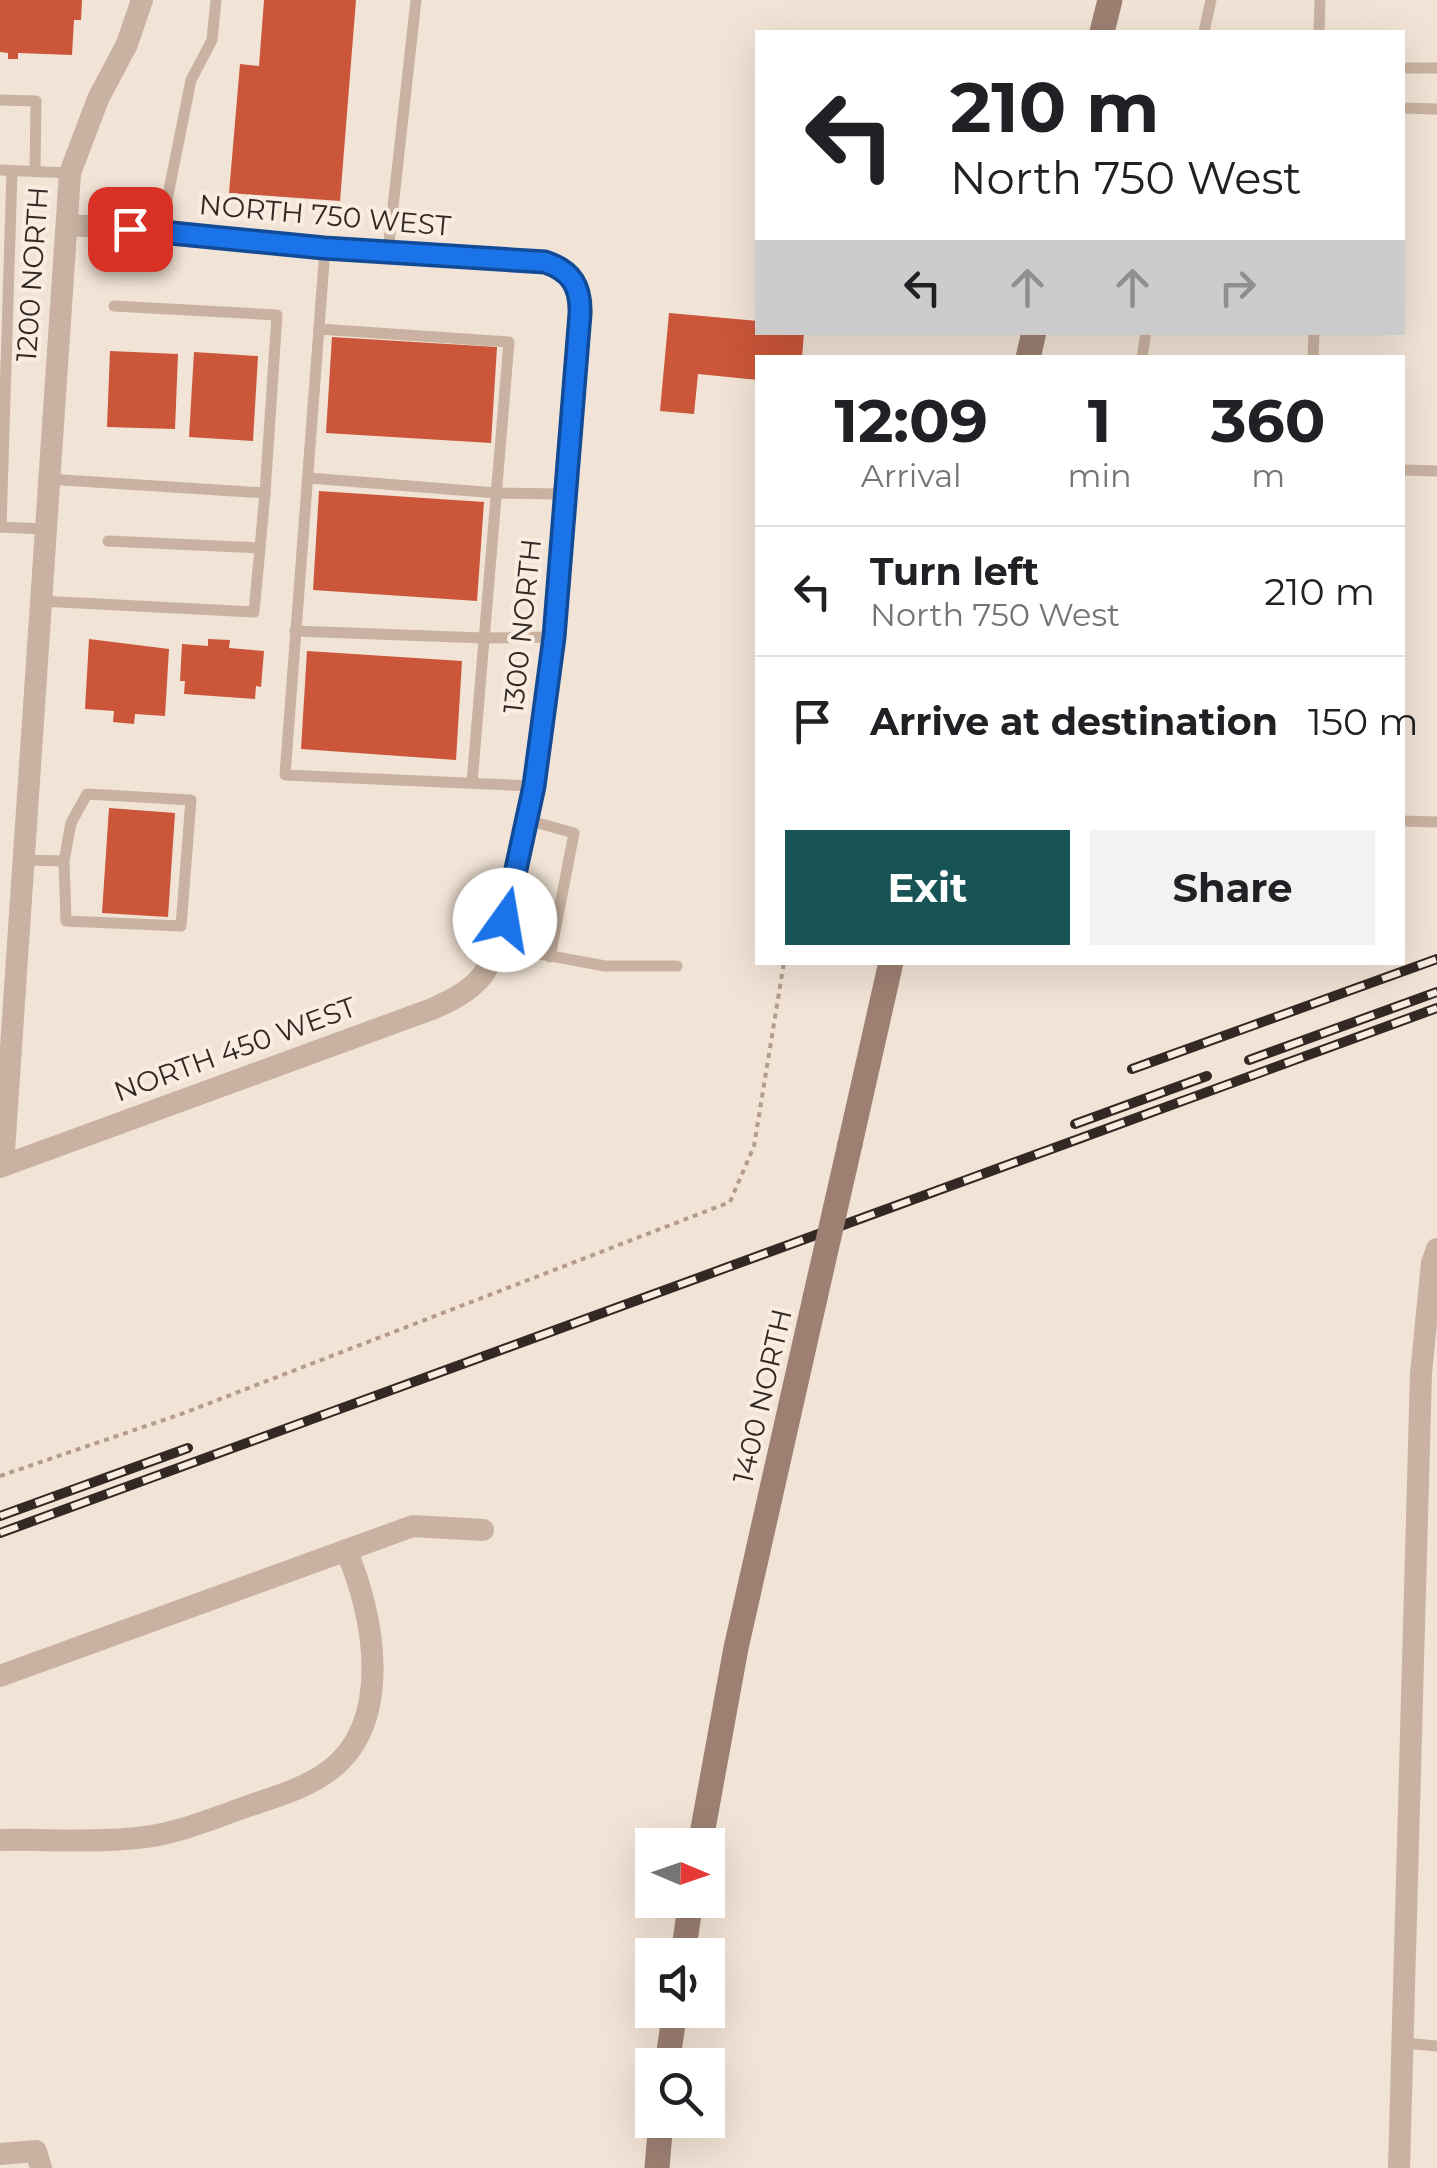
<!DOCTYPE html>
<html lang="en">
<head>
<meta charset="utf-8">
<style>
	:root { --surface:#fff; --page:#f2f2f2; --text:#202124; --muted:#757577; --line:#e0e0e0; --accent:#185455 }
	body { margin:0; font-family:Montserrat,sans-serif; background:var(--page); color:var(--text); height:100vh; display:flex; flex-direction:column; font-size:38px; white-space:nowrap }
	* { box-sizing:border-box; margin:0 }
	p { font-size:32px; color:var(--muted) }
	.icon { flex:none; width:55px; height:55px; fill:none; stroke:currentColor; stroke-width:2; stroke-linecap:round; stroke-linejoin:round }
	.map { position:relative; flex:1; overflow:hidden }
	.sheet { position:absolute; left:755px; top:355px; width:650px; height:610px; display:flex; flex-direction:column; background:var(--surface); border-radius:0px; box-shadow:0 10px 40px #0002 }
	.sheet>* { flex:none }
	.top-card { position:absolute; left:755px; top:30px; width:650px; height:305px; border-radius:0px; box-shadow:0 10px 40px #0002; background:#fff; color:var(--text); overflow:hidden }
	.needle { width:65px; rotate:92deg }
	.fabs { position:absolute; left:635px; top:1828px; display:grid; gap:20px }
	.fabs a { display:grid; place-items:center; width:90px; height:90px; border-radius:0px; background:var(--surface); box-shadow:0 10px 40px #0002; font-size:50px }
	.pin { position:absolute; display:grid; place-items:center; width:85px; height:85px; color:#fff; margin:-42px; border-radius:20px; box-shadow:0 5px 15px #0006 }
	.me { position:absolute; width:110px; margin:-55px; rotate:13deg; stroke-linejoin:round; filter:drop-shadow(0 0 8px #0008) }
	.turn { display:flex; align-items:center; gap:35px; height:210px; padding:0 30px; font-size:45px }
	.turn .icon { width:130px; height:130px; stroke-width:2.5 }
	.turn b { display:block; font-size:70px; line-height:85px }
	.lanes { display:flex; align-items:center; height:95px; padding:0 30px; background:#0003; justify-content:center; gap:50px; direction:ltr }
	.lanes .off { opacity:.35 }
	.eta { display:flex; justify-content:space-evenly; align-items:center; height:170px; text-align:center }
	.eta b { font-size:60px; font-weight:700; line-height:70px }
	.button { display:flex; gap:20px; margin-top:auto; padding:20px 30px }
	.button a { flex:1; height:115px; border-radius:0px; background:var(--accent); color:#fff; font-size:40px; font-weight:700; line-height:115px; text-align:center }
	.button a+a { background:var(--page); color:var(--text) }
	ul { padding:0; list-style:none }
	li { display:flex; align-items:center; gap:30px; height:130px; padding:0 30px; border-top:2px solid var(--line) }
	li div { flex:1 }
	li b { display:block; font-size:38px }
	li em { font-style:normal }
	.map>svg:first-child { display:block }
	.building { fill:#cb5639 }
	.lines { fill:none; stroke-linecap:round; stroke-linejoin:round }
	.path { stroke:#b59b8b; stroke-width:4; stroke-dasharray:5 5; stroke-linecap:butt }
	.service { stroke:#c9b2a1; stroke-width:11 }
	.minor { stroke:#c9b2a1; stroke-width:22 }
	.secondary { stroke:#9d8072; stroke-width:25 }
	.rail-casing { stroke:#332824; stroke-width:10 }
	.rail { stroke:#f9ede1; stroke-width:6; stroke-dasharray:19; stroke-linecap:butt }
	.secondary-bridge { stroke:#9d8072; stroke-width:25 }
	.route-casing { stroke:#114b97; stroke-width:25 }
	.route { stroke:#1a73e8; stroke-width:18 }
	.labels { text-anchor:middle; stroke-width:8; stroke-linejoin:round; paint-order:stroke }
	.street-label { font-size:28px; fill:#332824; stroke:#f9ede1 }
</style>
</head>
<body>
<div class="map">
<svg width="1437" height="2168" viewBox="0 0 1437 2168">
	<rect width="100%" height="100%" fill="#f1e3d5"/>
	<g class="building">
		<path d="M0 0H82L81 20H74L72 55 18 53V59H8V53L0 52Z"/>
		<path d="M264 0H356L340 201 229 193 240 64 259 66Z"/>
		<path d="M669 313 758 321V332H804L802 358H758V380L698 374 694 414 660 411Z"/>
		<path d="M332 337 497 347 491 443 326 433Z"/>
		<path d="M110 351 178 354 175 429 107 427Z"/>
		<path d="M194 352 258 356 253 441 189 437Z"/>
		<path d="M319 491 484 502 477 601 313 590Z"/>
		<path d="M89 639 169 649 165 716 135 714 134 724 113 722 114 711 85 709Z"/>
		<path d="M208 639 230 640 229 648 264 651 261 687 256 686 255 699 184 694 185 681H180L182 644 208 646Z"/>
		<path d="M307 651 462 661 456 760 301 749Z"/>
		<path d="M109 808 175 813 168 917 102 913Z"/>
	</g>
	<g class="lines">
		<path class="path" d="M0 1476 184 1413 730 1202 754 1146 784 962"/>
		<g class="service">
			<path d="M1204 32 1211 0"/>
			<path d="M1319 32 1320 0"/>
			<path d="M1402 68H1437"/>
			<path d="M0 100 36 101 35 172"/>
			<path d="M1402 108 1437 109"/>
			<path d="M0 170 70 173"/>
			<path d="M161 230 191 80 212 40 216 0"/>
			<path d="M325 249 285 775 533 786"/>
			<path d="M388 252 416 0"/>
			<path d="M319 329 509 342 472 783"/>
			<path d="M1142 358 1146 332"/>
			<path d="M1313 358 1314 332"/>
			<path d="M1402 470 1437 471"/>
			<path d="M309 478 497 493 565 494"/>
			<path d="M48 479 265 493 277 315 114 306"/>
			<path d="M0 527 44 529"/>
			<path d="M1 527 12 171"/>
			<path d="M108 541 260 548 265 493"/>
			<path d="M40 601 254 612 260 548"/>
			<path d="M295 631 484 638 554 637"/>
			<path d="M527 820 574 833 550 957"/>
			<path d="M1402 821 1437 822"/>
			<path d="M23 860 64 861 71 823 87 794 191 800 181 926 66 921 64 861"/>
			<path d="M497 946 605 966H677"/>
			<path d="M1404 2043 1437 2046"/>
		</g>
		<g class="minor">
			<path d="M3 1166 70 173 98 99 127 44 142 0"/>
			<path d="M0 1167 432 1009C450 1001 469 992 482 976 504 946 509 902 517 867 558 686 564 499 580 314 581 287 572 271 545 262L325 249 161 230 67 225"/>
			<path d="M0 1676 413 1526 483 1530"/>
			<path d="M0 1840C45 1839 92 1843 137 1838 173 1835 206 1821 240 1809 270 1798 304 1790 330 1770 394 1721 374 1614 346 1550"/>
			<path d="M0 2154 36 2151 41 2168"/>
			<path d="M1399 2168 1421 1374 1432 1263 1437 1249"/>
		</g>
		<g class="secondary">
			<path d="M1102 32 1110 0"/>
			<path d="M1028 358 1034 332"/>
			<path d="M850 1144 891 962"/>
			<path d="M700 1845 736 1648 815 1298"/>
			<path d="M683 1955 691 1900"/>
			<path d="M667 2065 675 2010"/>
			<path d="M657 2168 661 2120"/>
		</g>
		<g class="rail-casing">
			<g id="rail">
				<path d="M1249 1060 1437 992"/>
				<path d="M1132 1069 1437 959"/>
				<path d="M1075 1124 1207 1076"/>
				<path d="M0 1516 188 1448"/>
				<path d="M0 1533 1437 1008"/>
			</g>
		</g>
		<use href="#rail" class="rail"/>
		<path class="secondary-bridge" d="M815 1298 850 1144"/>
	</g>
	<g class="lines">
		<g class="route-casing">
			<path id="route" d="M130 229 324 248 545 262C572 271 581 287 580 314L554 637 534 786 505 920"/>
		</g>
		<use href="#route" class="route"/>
	</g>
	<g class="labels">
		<g class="street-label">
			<text transform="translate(325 215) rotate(5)" y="10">NORTH 750 WEST</text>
			<text transform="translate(32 274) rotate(-86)" y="10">1200 NORTH</text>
			<text transform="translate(522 626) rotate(-84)" y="10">1300 NORTH</text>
			<text transform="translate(235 1049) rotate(-20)" y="10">NORTH 450 WEST</text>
			<text transform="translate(762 1396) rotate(-77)" y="10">1400 NORTH</text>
		</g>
	</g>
</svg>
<div class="fabs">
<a><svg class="needle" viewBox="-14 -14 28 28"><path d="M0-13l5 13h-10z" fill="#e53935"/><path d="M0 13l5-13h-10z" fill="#757577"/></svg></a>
<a><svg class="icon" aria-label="sound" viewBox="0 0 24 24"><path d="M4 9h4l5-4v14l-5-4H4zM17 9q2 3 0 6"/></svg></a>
<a><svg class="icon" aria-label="search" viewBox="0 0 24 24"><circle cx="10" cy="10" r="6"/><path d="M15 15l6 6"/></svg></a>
</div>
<div class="pin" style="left:130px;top:229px;background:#d93025"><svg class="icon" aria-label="arrive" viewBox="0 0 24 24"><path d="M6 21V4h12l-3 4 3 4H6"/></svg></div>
<svg class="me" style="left:505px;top:920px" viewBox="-20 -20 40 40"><circle r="19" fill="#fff"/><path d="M0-13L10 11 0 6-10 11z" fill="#1a73e8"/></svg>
<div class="top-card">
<div class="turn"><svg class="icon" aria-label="left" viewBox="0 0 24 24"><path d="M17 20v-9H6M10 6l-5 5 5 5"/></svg><div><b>210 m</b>North 750 West</div></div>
<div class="lanes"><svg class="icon" aria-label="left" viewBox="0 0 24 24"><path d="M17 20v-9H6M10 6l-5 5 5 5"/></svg><svg class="icon off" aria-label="ahead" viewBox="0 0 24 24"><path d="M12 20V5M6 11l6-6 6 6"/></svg><svg class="icon off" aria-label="ahead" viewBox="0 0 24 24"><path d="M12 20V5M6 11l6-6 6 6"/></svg><svg class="icon off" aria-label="right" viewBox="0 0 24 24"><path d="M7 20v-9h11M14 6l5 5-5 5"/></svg></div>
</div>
<section class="sheet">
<div class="eta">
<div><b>12:09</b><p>Arrival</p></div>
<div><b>1</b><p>min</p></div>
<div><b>360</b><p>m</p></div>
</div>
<ul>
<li><svg class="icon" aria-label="left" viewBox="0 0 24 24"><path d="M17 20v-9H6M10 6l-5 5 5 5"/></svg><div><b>Turn left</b><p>North 750 West</p></div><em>210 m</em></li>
<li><svg class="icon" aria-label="arrive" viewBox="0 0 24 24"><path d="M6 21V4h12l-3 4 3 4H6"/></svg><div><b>Arrive at destination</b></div><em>150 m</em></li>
</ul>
<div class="button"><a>Exit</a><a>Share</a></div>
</section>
</div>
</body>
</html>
